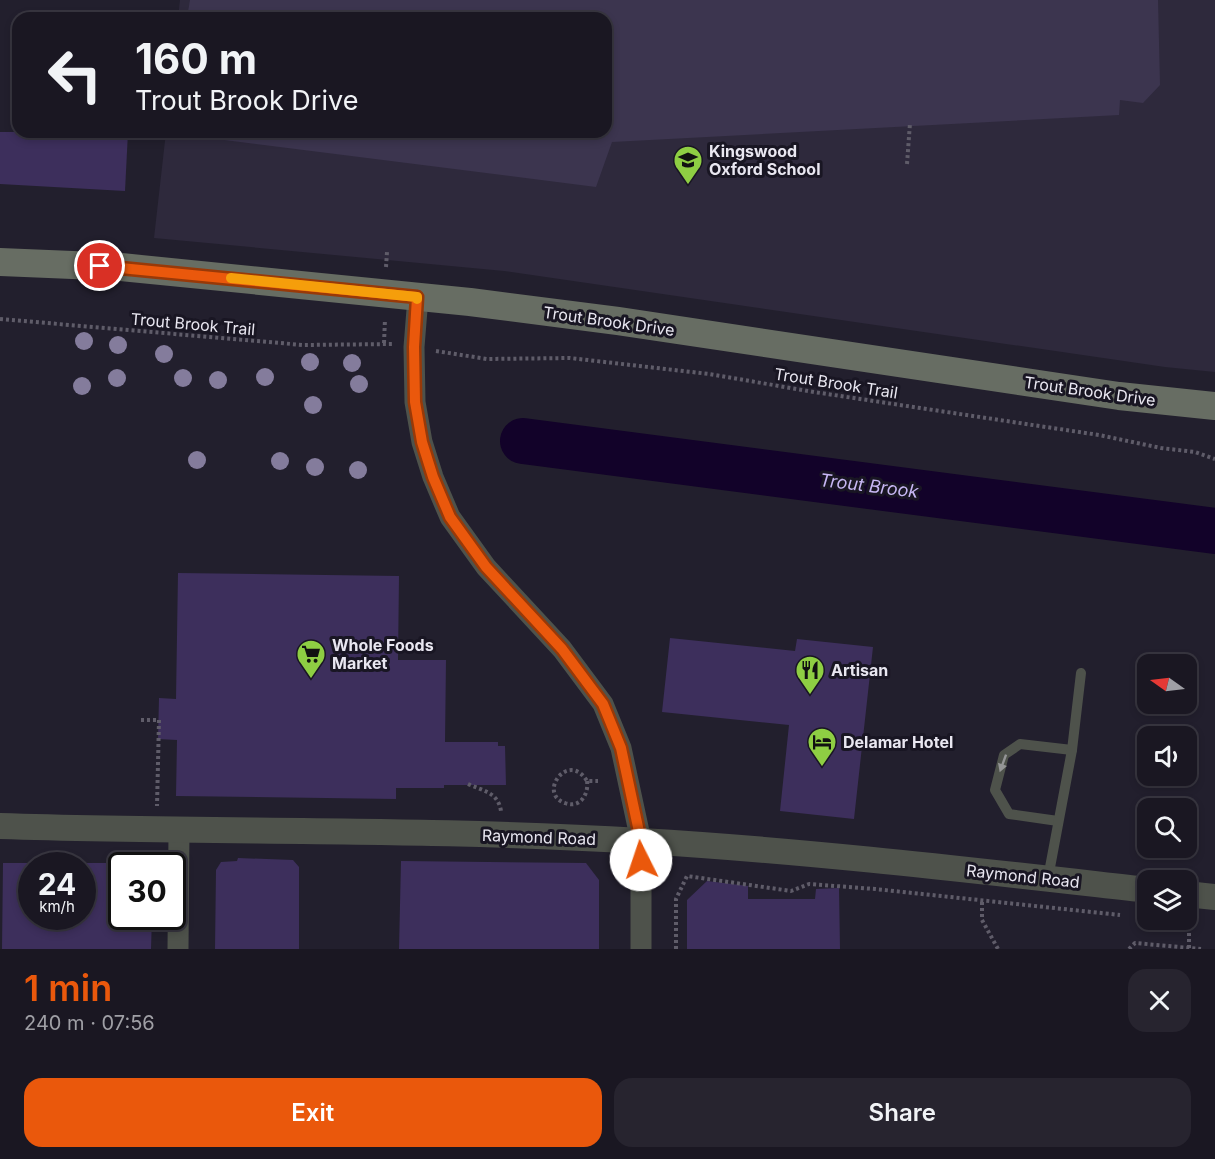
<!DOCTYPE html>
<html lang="en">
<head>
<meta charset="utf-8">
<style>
	:root { --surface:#1a1722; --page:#27242f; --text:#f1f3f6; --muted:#9f9fa5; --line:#383640; --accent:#ea580c }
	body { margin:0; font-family:Inter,sans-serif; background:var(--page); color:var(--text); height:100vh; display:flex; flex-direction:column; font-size:22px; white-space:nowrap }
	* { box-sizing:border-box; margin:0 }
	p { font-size:20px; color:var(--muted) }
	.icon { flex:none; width:33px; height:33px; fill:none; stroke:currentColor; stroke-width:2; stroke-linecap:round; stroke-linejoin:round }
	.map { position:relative; height:949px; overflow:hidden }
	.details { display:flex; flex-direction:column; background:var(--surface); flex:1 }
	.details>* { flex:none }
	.guide { position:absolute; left:12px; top:12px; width:600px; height:126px; border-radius:18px; box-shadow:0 3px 9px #0003,0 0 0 2px var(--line); background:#1a1722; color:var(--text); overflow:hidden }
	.needle { width:39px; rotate:284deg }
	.fabs { position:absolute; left:1137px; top:654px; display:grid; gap:12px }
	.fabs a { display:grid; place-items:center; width:60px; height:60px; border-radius:12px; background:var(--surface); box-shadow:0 3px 9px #0003,0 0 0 2px var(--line); font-size:30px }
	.speed { position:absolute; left:18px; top:852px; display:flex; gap:12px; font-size:30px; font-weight:700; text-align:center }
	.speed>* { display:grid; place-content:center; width:78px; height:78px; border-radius:50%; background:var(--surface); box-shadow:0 3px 9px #0003,0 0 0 2px var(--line); line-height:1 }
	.speed small { font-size:15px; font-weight:400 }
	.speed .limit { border:3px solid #111; border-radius:9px; background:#fff; color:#111 }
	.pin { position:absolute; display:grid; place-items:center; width:51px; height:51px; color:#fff; margin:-26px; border:3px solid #fff; border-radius:50%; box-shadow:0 2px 6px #0007 }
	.me { position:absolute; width:66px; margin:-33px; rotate:356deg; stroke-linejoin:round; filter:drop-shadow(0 0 4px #0008) }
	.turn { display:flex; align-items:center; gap:21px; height:126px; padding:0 24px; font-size:27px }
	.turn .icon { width:78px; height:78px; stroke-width:2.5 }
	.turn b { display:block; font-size:42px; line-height:51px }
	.round { display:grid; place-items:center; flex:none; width:63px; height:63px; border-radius:18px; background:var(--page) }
	.overview { display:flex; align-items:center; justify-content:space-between; height:102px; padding:0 24px }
	h1 { font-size:36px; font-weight:600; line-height:45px; color:var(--accent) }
	.button { display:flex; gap:12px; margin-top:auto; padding:12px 24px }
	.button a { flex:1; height:69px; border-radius:18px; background:var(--accent); color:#fff; font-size:24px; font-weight:600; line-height:69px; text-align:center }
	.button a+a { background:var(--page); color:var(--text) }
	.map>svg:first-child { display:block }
	.built { fill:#2e293c }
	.green { fill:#3c354f }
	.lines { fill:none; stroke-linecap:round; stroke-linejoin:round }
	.river { stroke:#120229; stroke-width:46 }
	.building { fill:#3d2f5c }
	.path { stroke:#5f5c69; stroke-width:4; stroke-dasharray:3 3; stroke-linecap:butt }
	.service { stroke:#4e524b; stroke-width:10 }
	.minor { stroke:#4e524b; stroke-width:21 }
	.tertiary { stroke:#4e524b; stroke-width:26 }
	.secondary { stroke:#676d63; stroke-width:28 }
	.tree { fill:#847c9c }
	.oneway { fill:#949596 }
	.route-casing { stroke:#983908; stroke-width:15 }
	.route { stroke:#ea580c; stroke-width:10 }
	.slow { stroke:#f59e0b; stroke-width:10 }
	.labels { text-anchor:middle; stroke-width:6; stroke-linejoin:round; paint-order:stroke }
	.poi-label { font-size:16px; font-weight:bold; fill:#e9e7f1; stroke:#191623; text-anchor:start }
	.street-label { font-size:16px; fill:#e9e7f1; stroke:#191623 }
	.water-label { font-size:18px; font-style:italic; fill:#c7b7f3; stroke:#191623 }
</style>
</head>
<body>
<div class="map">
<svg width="1215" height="949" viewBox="0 0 1215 949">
	<rect width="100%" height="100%" fill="#221f2d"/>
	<path class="built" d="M180 0H1215V372L1165 367 504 271 154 238 166 132H606V18H178Z"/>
	<path class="green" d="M190 0H1158L1160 85 1143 103 1120 100 1119 115 612 142 596 187 169 133 606 132V18H187Z"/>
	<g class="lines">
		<path class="river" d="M523 441 1215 531"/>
	</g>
	<g class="building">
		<path d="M0 132H128L125 191 0 184Z"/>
		<path d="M178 573 399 576 398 660H446L445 742H498V746H505L506 785H444V788H396V799L176 796 177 740 158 739 159 698 176 699Z"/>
		<path d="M670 638 795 651 797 639 873 647 854 819 780 811 789 725 662 712Z"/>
		<path d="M238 858 293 860 299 867V949H215L216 870 221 862 237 861Z"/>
		<path d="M401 861 586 863 599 880V949H399Z"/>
		<path d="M3 863H32V916H82V863H122V916H152L151 949H2Z"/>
		<path d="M707 881 748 886V899H815L816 889 839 888 840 949H687V900Z"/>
	</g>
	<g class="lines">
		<g class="path">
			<path d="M907 164 910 123"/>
			<path d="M386 267 387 252"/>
			<path d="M0 319 303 345 393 344"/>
			<path d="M384 343 385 319"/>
			<path d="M436 351 487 359 570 358 709 374 814 392 1099 435 1161 448 1195 452 1215 459"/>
			<path d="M141 720H159L157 806"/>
			<path d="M587 781C589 794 580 809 565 803 537 794 568 750 587 781H598"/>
			<path d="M468 784C483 791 498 792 501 811"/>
			<path d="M982 902V920L998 949"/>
			<path d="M1162 920 1182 922"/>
			<path d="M1189 948V922"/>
			<path d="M676 949V899L687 876 791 891 809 884 875 889 1120 915"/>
			<path d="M1129 949 1135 943 1201 949"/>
		</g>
		<g class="service">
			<path d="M1058 821 1009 814 995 790 1004 755 1020 744 1072 750"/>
			<path d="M1048 878 1072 750 1081 673"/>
		</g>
		<g class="minor">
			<path d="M418 297 414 347 415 402 422 442 433 477 450 517 486 567 562 649 603 704 621 748 641 841V949"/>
			<path d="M178 949 179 831"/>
		</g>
		<g class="tertiary">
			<path d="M0 826C214 833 428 828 641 841 811 851 979 871 1148 890"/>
			<path d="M1186 894 1215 897"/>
		</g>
		<path class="secondary" d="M0 262 121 267 470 302 618 321 1119 396 1215 406"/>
	</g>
	<g class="tree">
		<circle cx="84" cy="341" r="9"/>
		<circle cx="118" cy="345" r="9"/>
		<circle cx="164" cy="354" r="9"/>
		<circle cx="310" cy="362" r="9"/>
		<circle cx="352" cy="363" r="9"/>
		<circle cx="265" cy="377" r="9"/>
		<circle cx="117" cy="378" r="9"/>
		<circle cx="183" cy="378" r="9"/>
		<circle cx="218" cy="380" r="9"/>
		<circle cx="359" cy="384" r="9"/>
		<circle cx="82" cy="386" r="9"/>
		<circle cx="313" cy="405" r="9"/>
		<circle cx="197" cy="460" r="9"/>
		<circle cx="280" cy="461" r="9"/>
		<circle cx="315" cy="467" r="9"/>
		<circle cx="358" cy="470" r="9"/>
	</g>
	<defs><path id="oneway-solid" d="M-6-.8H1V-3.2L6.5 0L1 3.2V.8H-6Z" transform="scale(1.5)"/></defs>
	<use class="oneway" href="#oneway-solid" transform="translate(1003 763) rotate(110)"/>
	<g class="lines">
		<g class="route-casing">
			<path id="route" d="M100 266 417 297 414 347 415 402 422 442 433 477 450 517 486 567 562 649 603 704 621 748 641 841V860"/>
		</g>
		<use href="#route" class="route"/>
		<path class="slow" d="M231 278 417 297V299"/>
	</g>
	<defs>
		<g id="school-pin" transform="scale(1.5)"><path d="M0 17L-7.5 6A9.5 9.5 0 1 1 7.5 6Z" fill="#8ece43" stroke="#191623"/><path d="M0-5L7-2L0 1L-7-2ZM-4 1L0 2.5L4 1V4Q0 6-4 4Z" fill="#111"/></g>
		<g id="supermarket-pin" transform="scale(1.5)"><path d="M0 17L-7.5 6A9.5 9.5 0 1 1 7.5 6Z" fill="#8ece43" stroke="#191623"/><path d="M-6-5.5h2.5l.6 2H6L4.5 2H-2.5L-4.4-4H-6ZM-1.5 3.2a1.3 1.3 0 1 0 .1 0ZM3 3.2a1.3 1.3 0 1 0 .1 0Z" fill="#111"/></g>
		<g id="restaurant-pin" transform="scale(1.5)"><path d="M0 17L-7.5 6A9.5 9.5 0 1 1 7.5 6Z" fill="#8ece43" stroke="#191623"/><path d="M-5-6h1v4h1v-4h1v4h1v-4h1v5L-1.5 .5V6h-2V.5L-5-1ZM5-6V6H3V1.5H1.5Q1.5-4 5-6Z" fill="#111"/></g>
		<g id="hotel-pin" transform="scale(1.5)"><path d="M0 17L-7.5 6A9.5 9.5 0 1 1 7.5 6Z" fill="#8ece43" stroke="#191623"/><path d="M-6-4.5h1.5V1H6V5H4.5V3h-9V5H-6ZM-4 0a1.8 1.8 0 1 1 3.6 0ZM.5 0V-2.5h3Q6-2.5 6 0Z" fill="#111"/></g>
	</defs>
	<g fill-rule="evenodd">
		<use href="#school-pin" x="688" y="160"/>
		<use href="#supermarket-pin" x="311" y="654"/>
		<use href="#restaurant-pin" x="810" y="670"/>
		<use href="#hotel-pin" x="822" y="742"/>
	</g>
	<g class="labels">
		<g class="poi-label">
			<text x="709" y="157">Kingswood<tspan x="709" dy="18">Oxford School</tspan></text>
			<text x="332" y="651">Whole Foods<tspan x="332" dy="18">Market</tspan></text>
			<text x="831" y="676">Artisan</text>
			<text x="843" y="748">Delamar Hotel</text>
		</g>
		<g class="street-label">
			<text transform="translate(609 321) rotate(8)" y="6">Trout Brook Drive</text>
			<text transform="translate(193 324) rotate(5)" y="6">Trout Brook Trail</text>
			<text transform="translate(836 383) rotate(9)" y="6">Trout Brook Trail</text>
			<text transform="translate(1090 391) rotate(8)" y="6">Trout Brook Drive</text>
			<text transform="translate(539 837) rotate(2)" y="6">Raymond Road</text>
			<text transform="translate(1023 876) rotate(6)" y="6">Raymond Road</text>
		</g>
		<g class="water-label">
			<text transform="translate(869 486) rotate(7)" y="6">Trout Brook</text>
		</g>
	</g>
</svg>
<div class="fabs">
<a><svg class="needle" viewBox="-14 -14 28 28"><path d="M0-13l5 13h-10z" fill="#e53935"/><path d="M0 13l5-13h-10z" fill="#9f9fa5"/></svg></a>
<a><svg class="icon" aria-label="sound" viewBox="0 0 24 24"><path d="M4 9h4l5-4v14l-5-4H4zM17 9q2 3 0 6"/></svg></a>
<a><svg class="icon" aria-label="search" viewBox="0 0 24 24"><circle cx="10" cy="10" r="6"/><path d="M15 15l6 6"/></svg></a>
<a><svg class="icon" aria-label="layers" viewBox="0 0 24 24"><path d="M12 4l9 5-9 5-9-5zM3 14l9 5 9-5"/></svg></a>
</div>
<div class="speed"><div>24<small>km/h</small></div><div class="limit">30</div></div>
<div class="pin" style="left:100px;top:266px;background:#d93025"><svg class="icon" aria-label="arrive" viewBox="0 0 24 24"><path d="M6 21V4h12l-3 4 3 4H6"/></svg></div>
<svg class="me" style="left:641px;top:860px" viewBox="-20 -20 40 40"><circle r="19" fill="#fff"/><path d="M0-13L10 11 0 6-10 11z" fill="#ea580c"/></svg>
<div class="guide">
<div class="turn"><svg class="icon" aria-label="left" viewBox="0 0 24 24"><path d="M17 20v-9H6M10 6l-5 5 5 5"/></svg><div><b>160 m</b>Trout Brook Drive</div></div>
</div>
</div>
<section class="details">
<div class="overview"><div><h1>1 min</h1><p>240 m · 07:56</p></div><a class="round"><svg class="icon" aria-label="close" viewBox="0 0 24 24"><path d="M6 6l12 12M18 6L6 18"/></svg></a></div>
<div class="button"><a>Exit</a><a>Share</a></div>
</section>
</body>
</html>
